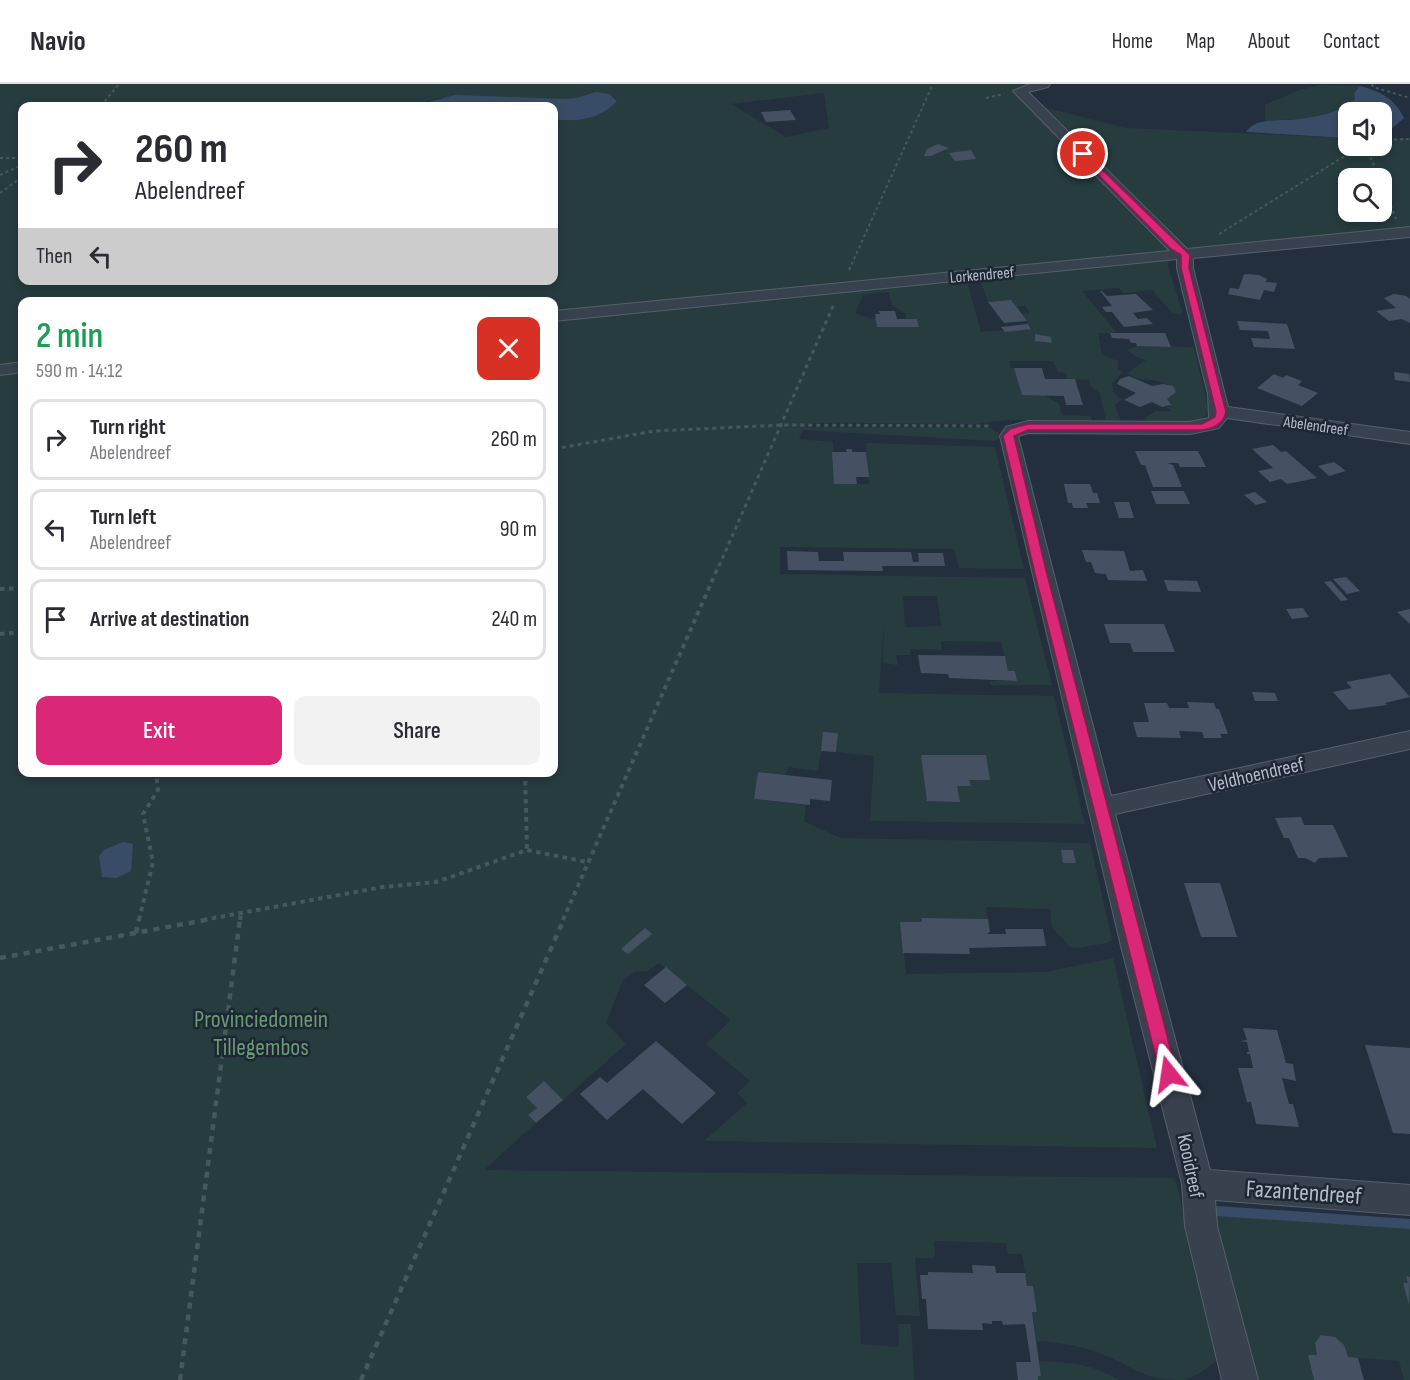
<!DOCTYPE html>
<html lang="en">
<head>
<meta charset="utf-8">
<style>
	:root { --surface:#fff; --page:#f2f2f3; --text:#2b2b33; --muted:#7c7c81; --line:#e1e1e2; --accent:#db2777 }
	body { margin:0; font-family:"Sofia Sans Condensed",sans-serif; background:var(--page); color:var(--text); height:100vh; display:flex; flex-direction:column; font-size:22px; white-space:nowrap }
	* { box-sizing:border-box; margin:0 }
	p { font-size:20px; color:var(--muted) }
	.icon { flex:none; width:33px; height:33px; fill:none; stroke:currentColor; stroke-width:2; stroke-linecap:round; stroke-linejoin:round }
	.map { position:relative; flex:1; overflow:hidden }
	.sheet { position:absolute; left:18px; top:213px; width:540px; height:480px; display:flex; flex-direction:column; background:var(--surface); border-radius:12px; box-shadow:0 3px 9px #0003 }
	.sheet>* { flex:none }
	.banner { position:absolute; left:18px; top:18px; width:540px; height:183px; border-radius:12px; box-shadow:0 3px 9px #0003; background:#fff; color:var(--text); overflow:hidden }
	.buttons { position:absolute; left:1338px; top:18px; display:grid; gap:12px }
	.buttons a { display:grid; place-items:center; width:54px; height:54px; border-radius:12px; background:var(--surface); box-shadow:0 3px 9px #0003; font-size:30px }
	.pin { position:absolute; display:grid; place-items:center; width:51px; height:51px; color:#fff; margin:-26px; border:3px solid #fff; border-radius:50%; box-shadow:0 2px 6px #0007 }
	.me { position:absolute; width:66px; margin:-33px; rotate:345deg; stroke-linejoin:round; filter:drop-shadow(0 0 4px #0008) }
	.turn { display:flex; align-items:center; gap:21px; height:126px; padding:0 18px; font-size:27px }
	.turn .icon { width:78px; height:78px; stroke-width:2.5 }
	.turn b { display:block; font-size:42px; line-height:51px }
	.then { display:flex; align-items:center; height:57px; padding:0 18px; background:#0003; gap:12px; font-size:22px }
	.round { display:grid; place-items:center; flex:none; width:63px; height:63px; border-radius:12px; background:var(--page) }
	.overview { display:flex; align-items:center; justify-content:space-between; height:102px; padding:0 18px }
	h1 { font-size:36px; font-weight:600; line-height:45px; color:#1e9e55 }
	.cta { display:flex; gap:12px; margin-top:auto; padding:12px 18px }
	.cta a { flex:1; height:69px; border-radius:12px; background:var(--accent); color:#fff; font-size:24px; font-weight:600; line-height:69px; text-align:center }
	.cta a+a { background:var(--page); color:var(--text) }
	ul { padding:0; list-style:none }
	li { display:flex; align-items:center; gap:18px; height:81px; margin:0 12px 9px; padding:0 6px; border:3px solid var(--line); border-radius:12px }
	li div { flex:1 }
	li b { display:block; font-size:22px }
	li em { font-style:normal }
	header { display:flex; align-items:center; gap:36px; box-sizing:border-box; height:84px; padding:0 30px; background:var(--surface); border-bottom:2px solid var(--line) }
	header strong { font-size:28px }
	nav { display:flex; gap:33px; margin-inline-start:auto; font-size:21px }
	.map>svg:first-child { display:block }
	.green { fill:#263c3f; fill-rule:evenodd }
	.water { fill:#394c67 }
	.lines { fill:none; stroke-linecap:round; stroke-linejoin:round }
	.stream { fill:#394c67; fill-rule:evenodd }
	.building { fill:#455162 }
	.minor-casing { stroke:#565f6c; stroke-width:2 }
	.path-far3 { stroke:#44595c; stroke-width:2; stroke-dasharray:3 3; stroke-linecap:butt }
	.path-far2 { stroke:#44595c; stroke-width:3; stroke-dasharray:4 4; stroke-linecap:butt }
	.path-far1 { stroke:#44595c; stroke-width:4; stroke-dasharray:4.5 4.5; stroke-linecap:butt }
	.path { stroke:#44595c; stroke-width:4.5; stroke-dasharray:6 6; stroke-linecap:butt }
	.minor { fill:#38414e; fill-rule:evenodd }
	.route { fill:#db2777; stroke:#8e194d; stroke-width:1.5 }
	.labels { text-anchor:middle; stroke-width:5; stroke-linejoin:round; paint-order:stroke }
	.far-street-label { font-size:16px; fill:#b4bcc9; stroke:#1d2633 }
	.street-label { font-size:20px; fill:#b4bcc9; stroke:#1d2633 }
	.near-park-label { font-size:24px; fill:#6b9a76; stroke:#1d2633 }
	.near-street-label { font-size:24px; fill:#b4bcc9; stroke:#1d2633 }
</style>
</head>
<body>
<header>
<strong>Navio</strong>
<nav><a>Home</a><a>Map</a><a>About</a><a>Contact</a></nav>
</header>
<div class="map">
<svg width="1410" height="1296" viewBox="0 0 1410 1296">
	<rect width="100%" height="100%" fill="#242f3e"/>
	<g class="green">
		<path d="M0 0H1036L1015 6 1170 164 1168 182 1183 230H1173L1152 206 1124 209 1119 204 1082 207 1117 249H1098L1102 271 1118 277V285L1123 288 1112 300 1114 309 1122 316 1115 321 1121 337H1106L1100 309 1091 303 1089 296 1068 295 1065 289 1058 288 1053 277H1009L1011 284H1014L1022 311H1044L1059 320 1062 331 1091 332 1092 337 1007 336 974 340 810 339 805 343 990 344 1000 350 999 355 994 357 803 346 799 355 833 358 835 400H869L866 359 995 363 1024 485 959 484 954 465 780 463V490L1025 494 1052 601H991L990 597H1017L1015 587H1008L1001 558 941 557 942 566 910 565V571H896L898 581 883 579 884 538 879 609 1054 612 1085 740 870 737 874 672 836 668 838 649 824 648 818 687 788 683 786 691 759 688 754 715 806 721 804 737 840 754 1090 759 1112 856 1107 859 1077 864 1070 863 1052 843 1050 825 986 823 988 835 922 834V838H901L906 890 1045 888 1113 874 1157 1064 704 1057 747 1019 737 1009 750 997 706 960 731 936 659 879 647 887 635 888 623 896 606 939 626 960 563 1016 544 997 526 1012 537 1024 528 1031 536 1039 484 1086 1175 1094 1219 1275C1208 1282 1196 1294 1183 1296 1146 1296 1139 1287 1109 1273 1086 1262 1062 1259 1037 1257L1032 1228 1037 1227 1033 1202H1027L1022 1170H1008L1006 1159 934 1157 935 1174H915L920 1232 896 1231 891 1179H857L861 1260 899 1263 898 1240H911L914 1296H0ZM824 9 829 44 786 53 731 20ZM584 11 615 14 617 17C600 34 576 38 554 35V196H22V22H413L439 14 564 15 576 14ZM980 196 988 218 1011 216 1016 223 1025 222 1030 229 1022 230 1031 244 981 248 968 201ZM889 208 892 221 905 229 906 235H917L919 242 865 233 855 229 863 211ZM22 218H554V688H22ZM903 512H937L941 542 905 543Z"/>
		<path d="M1320 1 1360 2 1354 9 1355 15C1337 35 1291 35 1265 37V21L1300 6Z"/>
		<path d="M1043 23 1126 44 1348 54V62H1382V55L1410 54V146L1184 168ZM1348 94H1382V128H1348Z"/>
		<path d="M1137 262 1194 263 1208 324 1205 333 1192 338 1146 337 1145 334 1156 327H1171L1166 323H1170L1172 319 1167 315 1176 308C1170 297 1151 296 1141 295 1137 295 1131 291 1127 289L1146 276 1138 274 1127 266Z"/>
		<path d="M1213 1130 1410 1144V1296H1404L1399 1277 1348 1273C1343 1258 1337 1253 1322 1251L1315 1259 1317 1271H1308L1314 1296H1256Z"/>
		<path d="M1039 1277C1069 1278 1093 1280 1119 1296H1038V1292L1041 1291Z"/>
	</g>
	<g class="water">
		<path d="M1360 2C1380 7 1395 15 1404 34L1382 53V28H1348V54L1246 48C1257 32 1282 38 1299 35 1316 33 1343 28 1355 15L1354 9Z"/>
		<path d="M596 8 609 10 617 17C602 34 576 39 554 35V22L472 20 413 22 455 11 564 15 576 14Z"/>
		<path d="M123 758 133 760 131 787 117 794 102 793 99 772 104 766Z"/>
	</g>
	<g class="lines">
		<path class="stream" d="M1217 1122 1410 1135V1145L1217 1132 1213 1130 1212 1127 1213 1124Z"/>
	</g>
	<g class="building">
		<path d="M790 26 796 36 766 38 761 28Z"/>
		<path d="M938 60 949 64 931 72H924L927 65Z"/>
		<path d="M971 66 976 75 955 77 949 69Z"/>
		<path d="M1244 190 1259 191 1267 195 1266 198 1277 199 1274 208 1264 206 1260 216 1228 210 1230 204 1239 205Z"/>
		<path d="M1100 207H1102L1107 212 1136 210 1153 226 1133 229 1138 235 1147 234 1153 240 1124 243 1112 228H1106L1102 223 1112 222Z"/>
		<path d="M1394 210 1406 212 1410 215V239L1402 235 1389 237 1376 227 1396 224 1384 214Z"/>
		<path d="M1011 216 1022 230 1027 237 1004 239 988 218Z"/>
		<path d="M879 227H895L897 235H917L919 243H877L875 230H880Z"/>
		<path d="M1237 237 1287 240 1295 265 1254 263 1251 254 1270 255 1268 247 1240 246Z"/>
		<path d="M1028 240 1031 245 1005 248 1001 243Z"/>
		<path d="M1110 249H1165L1171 263 1137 262 1136 259H1131L1129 255 1112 254Z"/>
		<path d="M1035 250 1051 253 1052 259 1035 257Z"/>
		<path d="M1014 284H1042L1045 295H1075L1083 321H1066L1064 312 1022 311Z"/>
		<path d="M1394 288 1409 290 1410 298 1395 296Z"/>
		<path d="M1274 290 1283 294 1286 291 1302 297 1298 301 1318 309 1302 322 1257 304Z"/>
		<path d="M1129 292 1152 302 1163 300 1173 302 1176 308 1167 315 1172 321 1162 323 1152 318 1140 323 1124 316 1136 309 1117 300 1120 295Z"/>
		<path d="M1273 361 1281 368 1286 367 1317 394 1287 400 1281 395 1270 398 1258 387 1273 384 1252 365Z"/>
		<path d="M846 365H852V368H866L869 393H856L857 400H834L832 368H847Z"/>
		<path d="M1135 367H1198L1206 383H1180L1178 379H1167L1173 381 1182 403H1153L1145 381H1141Z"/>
		<path d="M1334 378 1346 387 1329 392 1318 382Z"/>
		<path d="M1064 400H1090L1093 409H1097L1100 419H1086L1088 424H1073L1072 419H1068Z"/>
		<path d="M1151 407H1184L1190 420H1156Z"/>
		<path d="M1255 408 1267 418 1256 421 1244 411Z"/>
		<path d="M1114 418H1129L1134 434H1119Z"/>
		<path d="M1082 466 1124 467 1130 487 1143 486 1147 497 1108 496 1106 490 1095 489 1091 478H1086Z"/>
		<path d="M787 467 818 468 819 477H844L843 468H911L913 478H919L918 469H943L945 482H882L883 487 788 486Z"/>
		<path d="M1346 493 1360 507 1347 510 1333 495Z"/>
		<path d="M1164 496 1197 497 1201 508 1168 507Z"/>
		<path d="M1331 497 1348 516 1341 517 1324 498Z"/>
		<path d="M1303 524 1309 533 1292 535 1286 525Z"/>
		<path d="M1410 525V540L1397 528Z"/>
		<path d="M1104 540H1164L1175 568H1133L1130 559H1110Z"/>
		<path d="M918 571 1005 572 1008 587H1015L1017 597 949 594 948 590 921 589Z"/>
		<path d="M1390 590 1410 613 1385 619 1387 621 1349 626 1333 608 1352 604 1346 598Z"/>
		<path d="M1252 608 1275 609 1278 617H1255Z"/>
		<path d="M1187 618 1214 619 1216 625H1219L1228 650H1220L1222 654H1204L1202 648 1179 647 1181 654 1137 653 1133 638H1149L1144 619H1167L1169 624H1189Z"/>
		<path d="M823 648 838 649 836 668 821 667Z"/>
		<path d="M921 671H986L990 696H969L971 702H957L960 718 927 717Z"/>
		<path d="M758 688 832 696 830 717 810 715V721L754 715Z"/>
		<path d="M1301 733 1304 741H1333L1348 773 1319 774 1315 779 1305 774H1298L1289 754H1284L1275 734Z"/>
		<path d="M1061 766H1073L1076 779H1063Z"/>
		<path d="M1184 799H1220L1237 853H1201Z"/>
		<path d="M922 834 988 835 990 848 987 850H1006L1005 845H1043L1046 862 969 864 970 870 903 869 900 838H922Z"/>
		<path d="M645 844 652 850 628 870 621 865Z"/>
		<path d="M666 883 687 901 665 919 644 901Z"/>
		<path d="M1243 944 1277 946 1286 979 1293 980 1296 997 1282 994 1289 1020H1293L1299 1043 1256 1040 1251 1018H1247L1238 984H1253L1250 970H1247V968H1249L1247 958 1240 957 1247 956Z"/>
		<path d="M656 957 716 1009 682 1040 643 1005 607 1036 580 1010 600 993 607 999Z"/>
		<path d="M1365 961 1410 964V1050L1393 1049Z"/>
		<path d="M544 997 563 1016 536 1039 528 1031 537 1024 526 1013Z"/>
		<path d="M972 1181 995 1182 996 1189H1025L1027 1202H1033L1037 1228H1032L1041 1292H1038V1296H1018L1016 1278H1031L1025 1240 1003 1241 1002 1237H992V1240L982 1239 983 1246 928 1245 926 1215H922L920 1191H928V1188L973 1189Z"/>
		<path d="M1406 1192 1410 1193 1409 1221 1403 1199H1408Z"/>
		<path d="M1321 1251 1335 1253 1344 1261 1348 1273 1358 1274 1364 1296H1314L1308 1271H1317L1315 1259Z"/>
	</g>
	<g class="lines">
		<g class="minor-casing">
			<g id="minor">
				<path d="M1030 0H1050L1048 3 1028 8 1187 165 1410 143V153L1193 174V184L1228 323 1410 348V360L1227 334 1219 344 1190 350 1028 349 1018 352 1111 712 1410 647V665L1115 730 1210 1086 1410 1101V1131L1215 1116 1217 1142 1258 1296H1222L1185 1142 1182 1100 1121 862 1000 352 1006 343 1028 337 1190 338 1209 334 1208 310 1177 184V175L554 237V227L1170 167 1013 7Z"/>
				<path d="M22 278V288L0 291V281Z"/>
			</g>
		</g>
		<g class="path-far3">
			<path d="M1372 0 1373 3 1410 14"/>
			<path d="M986 14 1004 10"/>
			<path d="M101 22 119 0"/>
			<path d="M1382 56 1410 55"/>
			<path d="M1366 62 1379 94"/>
			<path d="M0 74H22"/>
			<path d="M0 91 22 81"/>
			<path d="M1382 99 1396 135"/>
			<path d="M0 109 22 93"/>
			<path d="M1219 150 1361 62"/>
			<path d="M849 186 933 0"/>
		</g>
		<g class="path-far2">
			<path d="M554 365 654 347 783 341 992 342"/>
			<path d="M719 482 834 220"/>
		</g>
		<g class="path-far1">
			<path d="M0 505 22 504"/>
			<path d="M0 550 22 548"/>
			<path d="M525 688 527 766"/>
			<path d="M139 836 153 778 143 730 158 706 156 688"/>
			<path d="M203 836 383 803 436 798 527 766 587 778"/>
			<path d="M240 836 241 830"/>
			<path d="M563 836 719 481"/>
		</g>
		<g class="path">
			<path d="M136 849 139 835"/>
			<path d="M0 874 211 835"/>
			<path d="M180 1296 240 835"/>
			<path d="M361 1296 564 835"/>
		</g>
		<use href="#minor" class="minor"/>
	</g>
	<path class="route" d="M1080 69H1085L1190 171 1189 184 1226 328C1223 341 1214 344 1202 346H1028L1014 352 1047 490 1177 990 1175 995 1169 997 1163 995 1160 990 1035 490 1003 352 1010 345 1028 340H1202L1215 333 1216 328 1181 184V171L1171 165 1080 72Z"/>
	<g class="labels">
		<g class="far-street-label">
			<text transform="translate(982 190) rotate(-5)" y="6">Lorkendreef</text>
			<text transform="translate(1316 341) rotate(8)" y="6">Abelendreef</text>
		</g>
		<g class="street-label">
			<text transform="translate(1256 690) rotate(-13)" y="7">Veldhoendreef</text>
			<text transform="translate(1191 1082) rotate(78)" y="7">Kooidreef</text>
		</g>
		<g class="near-park-label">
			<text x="261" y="943">Provinciedomein<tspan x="261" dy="28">Tillegembos</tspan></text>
		</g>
		<g class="near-street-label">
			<text transform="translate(1304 1108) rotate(4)" y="8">Fazantendreef</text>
		</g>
	</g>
</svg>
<div class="buttons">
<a><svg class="icon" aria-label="sound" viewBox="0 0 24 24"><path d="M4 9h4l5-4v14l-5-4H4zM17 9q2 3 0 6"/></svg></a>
<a><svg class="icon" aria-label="search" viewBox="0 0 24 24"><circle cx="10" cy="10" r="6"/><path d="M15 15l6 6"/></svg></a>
</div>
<div class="pin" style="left:1083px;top:70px;background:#d93025"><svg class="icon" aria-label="arrive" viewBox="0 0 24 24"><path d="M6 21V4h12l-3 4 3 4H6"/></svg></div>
<svg class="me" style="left:1169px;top:990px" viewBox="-20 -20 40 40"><path d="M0-17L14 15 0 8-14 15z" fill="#db2777" stroke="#fff" stroke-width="4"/></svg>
<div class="banner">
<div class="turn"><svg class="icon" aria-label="right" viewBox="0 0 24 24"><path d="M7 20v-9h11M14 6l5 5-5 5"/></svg><div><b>260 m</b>Abelendreef</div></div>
<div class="then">Then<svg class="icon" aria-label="left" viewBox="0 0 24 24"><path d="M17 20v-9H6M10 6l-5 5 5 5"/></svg></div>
</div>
<section class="sheet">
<div class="overview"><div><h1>2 min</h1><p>590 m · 14:12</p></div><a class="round" style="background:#d93025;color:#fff"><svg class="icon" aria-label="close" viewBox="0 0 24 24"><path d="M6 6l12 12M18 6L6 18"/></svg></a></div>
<ul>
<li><svg class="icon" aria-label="right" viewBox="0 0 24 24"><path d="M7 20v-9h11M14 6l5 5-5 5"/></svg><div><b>Turn right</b><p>Abelendreef</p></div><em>260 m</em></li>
<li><svg class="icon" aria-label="left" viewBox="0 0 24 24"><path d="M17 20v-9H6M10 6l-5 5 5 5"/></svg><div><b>Turn left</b><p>Abelendreef</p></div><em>90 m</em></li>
<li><svg class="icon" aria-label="arrive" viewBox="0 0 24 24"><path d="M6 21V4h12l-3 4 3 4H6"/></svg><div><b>Arrive at destination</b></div><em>240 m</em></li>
</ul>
<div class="cta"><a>Exit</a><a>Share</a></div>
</section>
</div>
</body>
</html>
